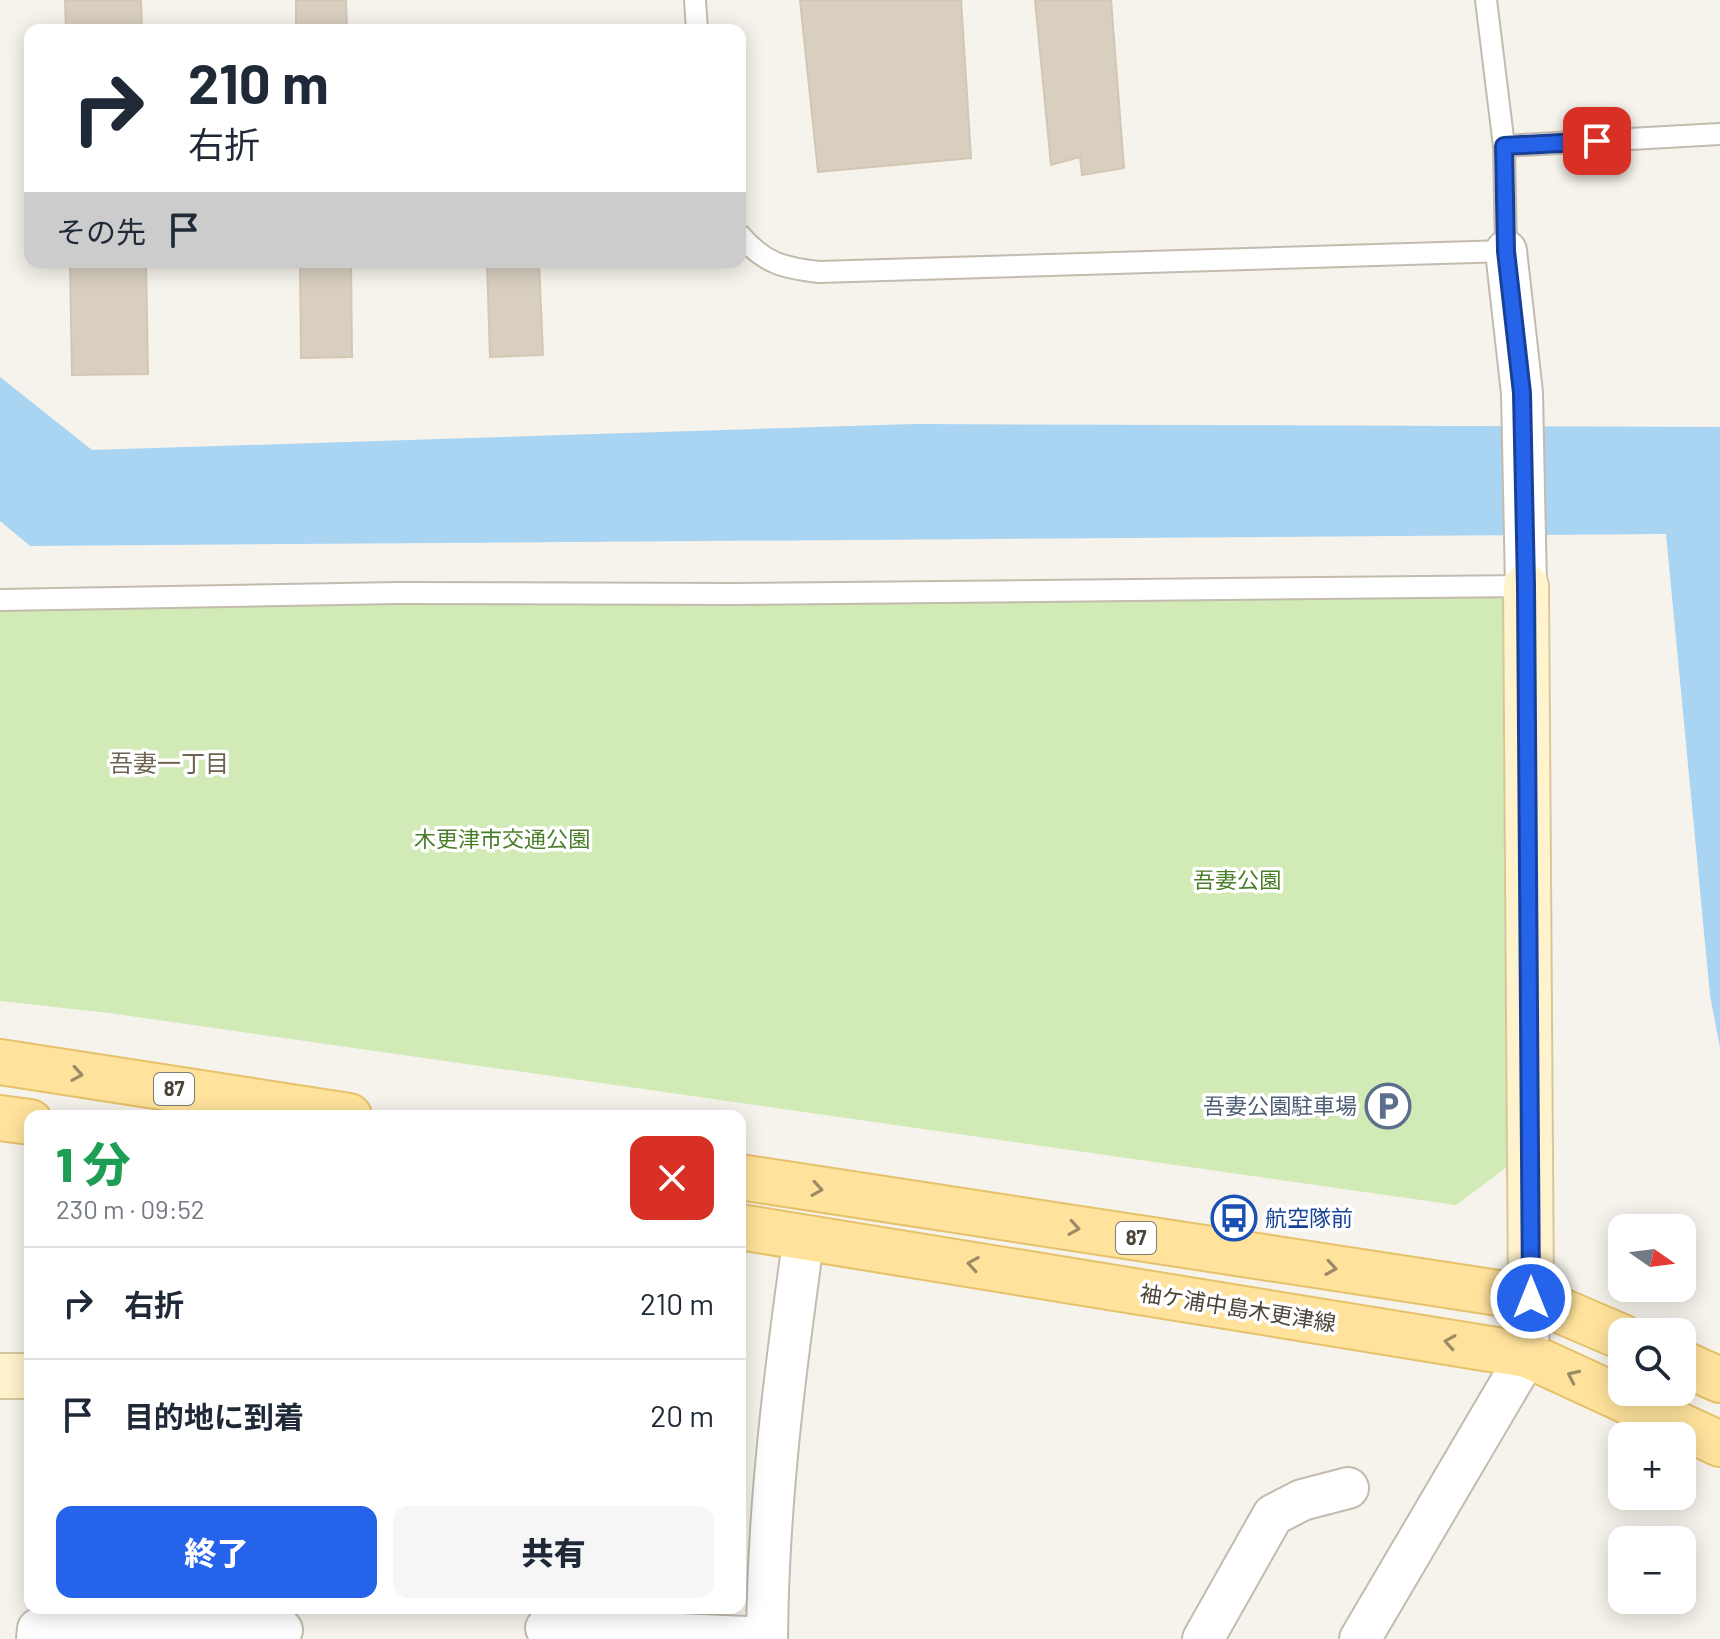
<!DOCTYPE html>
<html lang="ja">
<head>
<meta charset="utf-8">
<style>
	:root { --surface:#fff; --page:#f6f6f7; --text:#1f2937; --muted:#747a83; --line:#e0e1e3; --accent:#2563eb }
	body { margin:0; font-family:Barlow,"Noto Sans JP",sans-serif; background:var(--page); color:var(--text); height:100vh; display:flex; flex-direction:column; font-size:30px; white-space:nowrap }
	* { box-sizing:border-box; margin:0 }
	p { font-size:26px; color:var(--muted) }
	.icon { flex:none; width:44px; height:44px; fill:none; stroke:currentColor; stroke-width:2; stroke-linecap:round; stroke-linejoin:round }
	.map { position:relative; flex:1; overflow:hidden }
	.details { position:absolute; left:24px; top:1110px; width:722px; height:504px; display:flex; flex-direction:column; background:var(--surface); border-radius:16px; box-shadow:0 4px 20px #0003 }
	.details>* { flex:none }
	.guide { position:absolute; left:24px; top:24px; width:722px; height:244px; border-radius:16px; box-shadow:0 4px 20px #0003; background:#fff; color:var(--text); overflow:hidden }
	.needle { width:52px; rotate:104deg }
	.controls { position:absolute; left:1608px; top:1214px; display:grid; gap:16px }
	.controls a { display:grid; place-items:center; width:88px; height:88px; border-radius:16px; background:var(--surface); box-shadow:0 4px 20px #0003; font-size:40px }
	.pin { position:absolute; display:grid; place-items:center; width:68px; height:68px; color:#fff; margin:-34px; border-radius:16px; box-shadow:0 4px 12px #0006 }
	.me { position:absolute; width:88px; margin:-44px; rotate:0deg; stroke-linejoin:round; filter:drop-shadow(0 0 6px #0008) }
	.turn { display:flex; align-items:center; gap:28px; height:168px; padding:0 32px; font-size:36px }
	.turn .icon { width:104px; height:104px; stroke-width:2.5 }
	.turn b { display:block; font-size:56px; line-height:68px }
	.then { display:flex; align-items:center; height:76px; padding:0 32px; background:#0003; gap:16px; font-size:30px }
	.round { display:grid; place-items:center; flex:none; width:84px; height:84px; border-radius:16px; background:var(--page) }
	.overview { display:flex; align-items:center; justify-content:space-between; height:136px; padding:0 32px }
	h1 { font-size:48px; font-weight:800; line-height:60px; color:#1e9e55 }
	.primary-button { display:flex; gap:16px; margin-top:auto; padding:16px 32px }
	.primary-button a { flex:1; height:92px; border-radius:16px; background:var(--accent); color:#fff; font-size:32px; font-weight:800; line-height:92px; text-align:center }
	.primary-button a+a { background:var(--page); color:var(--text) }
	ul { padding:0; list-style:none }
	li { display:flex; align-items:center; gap:24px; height:112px; padding:0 32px; border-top:2px solid var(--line) }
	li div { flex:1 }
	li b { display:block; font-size:30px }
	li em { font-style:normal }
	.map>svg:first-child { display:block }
	.green { fill:#d2eab5 }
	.water { fill:#a9d4f2 }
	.building { fill:#d8cfc1; stroke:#d3c7b4; stroke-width:2 }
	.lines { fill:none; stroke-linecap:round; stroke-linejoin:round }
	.lane-casing { stroke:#c2bbae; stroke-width:24 }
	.street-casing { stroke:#c2bbae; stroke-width:44 }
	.secondary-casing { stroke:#d6c79b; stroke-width:48 }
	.primary-casing { stroke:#e6c16a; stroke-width:48 }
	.lane { stroke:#fff; stroke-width:20 }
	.street { stroke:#fff; stroke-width:40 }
	.secondary { stroke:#fff3cd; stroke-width:44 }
	.primary { stroke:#ffe39c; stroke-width:44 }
	.oneway { stroke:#9c8c66 }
	.route-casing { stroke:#184099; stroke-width:20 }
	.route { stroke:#2563eb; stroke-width:14 }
	.labels { text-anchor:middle; stroke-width:7; stroke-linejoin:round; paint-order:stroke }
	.shield { fill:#fff; stroke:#817c74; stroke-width:2 }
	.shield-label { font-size:20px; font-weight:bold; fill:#4b4439 }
	.park-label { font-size:22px; fill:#4a7f2a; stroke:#fff }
	.service-label { font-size:22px; fill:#4e5e75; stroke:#fff; text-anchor:end }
	.transit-label { font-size:22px; fill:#164399; stroke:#fff; text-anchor:start }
	.street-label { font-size:22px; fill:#4b4439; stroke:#fff }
	.neighbourhood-label { font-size:24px; fill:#6e6250; stroke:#fff }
</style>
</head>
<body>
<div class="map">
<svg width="1720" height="1639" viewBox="0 0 1720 1639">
	<rect width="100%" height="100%" fill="#f6f3ec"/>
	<path class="green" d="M1526 586 1531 1149 1456 1205 109 1013 0 1001V602Z"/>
	<path class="water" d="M0 377 92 450 914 424 1720 427V1048L1710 995 1666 534 30 546 0 521Z"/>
	<g class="building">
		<path d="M65 0H141L142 30H66Z"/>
		<path d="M296 0H346L347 30H296Z"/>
		<path d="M800 0H961L971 158 818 172Z"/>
		<path d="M1035 0H1111L1124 168 1082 175 1080 157 1051 165Z"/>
		<path d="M70 262H146L148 374 72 375Z"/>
		<path d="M300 262H351L352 357 301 358Z"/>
		<path d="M487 262H539L543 355 490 357Z"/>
	</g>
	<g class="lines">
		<g class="lane-casing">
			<g id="lane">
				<path d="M695 0 697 30"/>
				<path d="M1504 146 1720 134"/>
				<path d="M740 235C764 263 783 268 819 272L1506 251 1504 146 1486 0"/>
				<path d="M0 600 398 593 734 594 1526 586"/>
			</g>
		</g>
		<g class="street-casing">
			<g id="street">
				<path d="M1506 251 1522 393 1526 586"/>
				<path d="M546 1628 767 1638"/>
				<path d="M37 1639 38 1629 282 1630"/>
				<path d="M767 1639C768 1504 785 1370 804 1236"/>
				<path d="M1203 1639 1273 1515 1302 1500 1348 1488"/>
				<path d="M1360 1639 1527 1355 1531 1298"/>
			</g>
		</g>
		<g class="secondary-casing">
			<g id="secondary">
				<path d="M1526 586 1531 1298"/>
				<path d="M0 1376H30"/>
			</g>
		</g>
		<g class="primary-casing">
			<g id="primary">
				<path d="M0 1062 349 1116"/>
				<path d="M0 1118 30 1122"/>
				<path d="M740 1177 1531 1298 1622 1337"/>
				<path d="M740 1227 1527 1355 1720 1444"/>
				<path d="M1682 1363 1720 1380"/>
			</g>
		</g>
		<use href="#lane" class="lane"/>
		<use href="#street" class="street"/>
		<use href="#secondary" class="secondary"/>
		<use href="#primary" class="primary"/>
	</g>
	<defs><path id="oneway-chevron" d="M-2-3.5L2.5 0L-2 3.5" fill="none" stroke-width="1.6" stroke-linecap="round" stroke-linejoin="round" transform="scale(2)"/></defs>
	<g class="oneway">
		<use href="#oneway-chevron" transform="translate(77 1074) rotate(9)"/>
		<use href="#oneway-chevron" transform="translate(817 1189) rotate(9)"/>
		<use href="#oneway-chevron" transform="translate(1074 1228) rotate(9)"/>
		<use href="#oneway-chevron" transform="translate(973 1264) rotate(-171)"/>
		<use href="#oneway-chevron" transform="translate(1331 1268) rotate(9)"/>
		<use href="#oneway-chevron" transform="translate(1450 1342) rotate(-171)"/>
		<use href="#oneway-chevron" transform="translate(1573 1376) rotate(-155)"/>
	</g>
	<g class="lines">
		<g class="route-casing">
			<path id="route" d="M1531 1298 1526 586 1522 393 1506 251 1504 146 1597 141"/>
		</g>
		<use href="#route" class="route"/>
	</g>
	<defs>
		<g id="parking-ring" transform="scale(2.3)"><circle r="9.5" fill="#fff" stroke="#5c6f8a" stroke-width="1.5"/><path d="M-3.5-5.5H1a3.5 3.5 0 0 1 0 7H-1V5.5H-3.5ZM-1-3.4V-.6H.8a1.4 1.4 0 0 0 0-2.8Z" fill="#5c6f8a"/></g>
		<g id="bus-ring" transform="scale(2.3)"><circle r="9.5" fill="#fff" stroke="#1a4fb4" stroke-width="1.5"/><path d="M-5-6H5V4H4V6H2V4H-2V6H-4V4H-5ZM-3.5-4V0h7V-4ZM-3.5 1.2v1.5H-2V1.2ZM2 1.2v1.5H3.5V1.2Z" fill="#1a4fb4"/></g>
	</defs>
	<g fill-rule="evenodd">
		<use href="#parking-ring" x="1388" y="1106"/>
		<use href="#bus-ring" x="1234" y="1218"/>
	</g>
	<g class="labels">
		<g class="shield">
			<rect x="154" y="1073" width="40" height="32" rx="6"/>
			<rect x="1116" y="1222" width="40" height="32" rx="6"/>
		</g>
		<g class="shield-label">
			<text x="174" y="1096">87</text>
			<text x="1136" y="1245">87</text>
		</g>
		<g class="park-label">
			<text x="502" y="847">木更津市交通公園</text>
			<text x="1237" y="888">吾妻公園</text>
		</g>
		<g class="service-label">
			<text x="1357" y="1114">吾妻公園駐車場</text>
		</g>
		<g class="transit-label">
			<text x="1265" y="1226">航空隊前</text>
		</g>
		<g class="street-label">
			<text transform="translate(1238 1308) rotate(9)" y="8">袖ケ浦中島木更津線</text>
		</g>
		<g class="neighbourhood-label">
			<text x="169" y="772">吾妻一丁目</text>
		</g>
	</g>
</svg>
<div class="controls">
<a><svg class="needle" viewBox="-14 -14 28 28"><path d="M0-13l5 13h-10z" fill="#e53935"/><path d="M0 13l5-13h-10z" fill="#747a83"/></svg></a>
<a><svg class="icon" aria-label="search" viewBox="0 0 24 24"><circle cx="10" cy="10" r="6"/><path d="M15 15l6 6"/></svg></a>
<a>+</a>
<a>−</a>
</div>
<div class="pin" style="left:1597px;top:141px;background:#d93025"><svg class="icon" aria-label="arrive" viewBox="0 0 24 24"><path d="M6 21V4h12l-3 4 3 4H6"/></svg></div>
<svg class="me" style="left:1531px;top:1298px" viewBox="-20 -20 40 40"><circle r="17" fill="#2563eb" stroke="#fff" stroke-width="3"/><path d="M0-11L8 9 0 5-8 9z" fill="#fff"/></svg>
<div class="guide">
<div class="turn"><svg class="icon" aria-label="right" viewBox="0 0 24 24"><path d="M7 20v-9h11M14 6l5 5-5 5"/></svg><div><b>210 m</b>右折</div></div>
<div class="then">その先<svg class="icon" aria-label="arrive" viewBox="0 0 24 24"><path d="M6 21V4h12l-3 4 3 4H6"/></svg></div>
</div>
<section class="details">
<div class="overview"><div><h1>1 分</h1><p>230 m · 09:52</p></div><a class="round" style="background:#d93025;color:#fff"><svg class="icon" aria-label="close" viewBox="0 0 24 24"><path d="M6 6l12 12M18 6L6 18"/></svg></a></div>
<ul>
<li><svg class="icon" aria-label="right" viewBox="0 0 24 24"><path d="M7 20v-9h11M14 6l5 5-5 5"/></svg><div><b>右折</b></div><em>210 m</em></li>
<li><svg class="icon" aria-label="arrive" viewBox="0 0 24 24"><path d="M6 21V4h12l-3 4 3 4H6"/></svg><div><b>目的地に到着</b></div><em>20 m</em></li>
</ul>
<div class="primary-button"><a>終了</a><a>共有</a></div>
</section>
</div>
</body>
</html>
